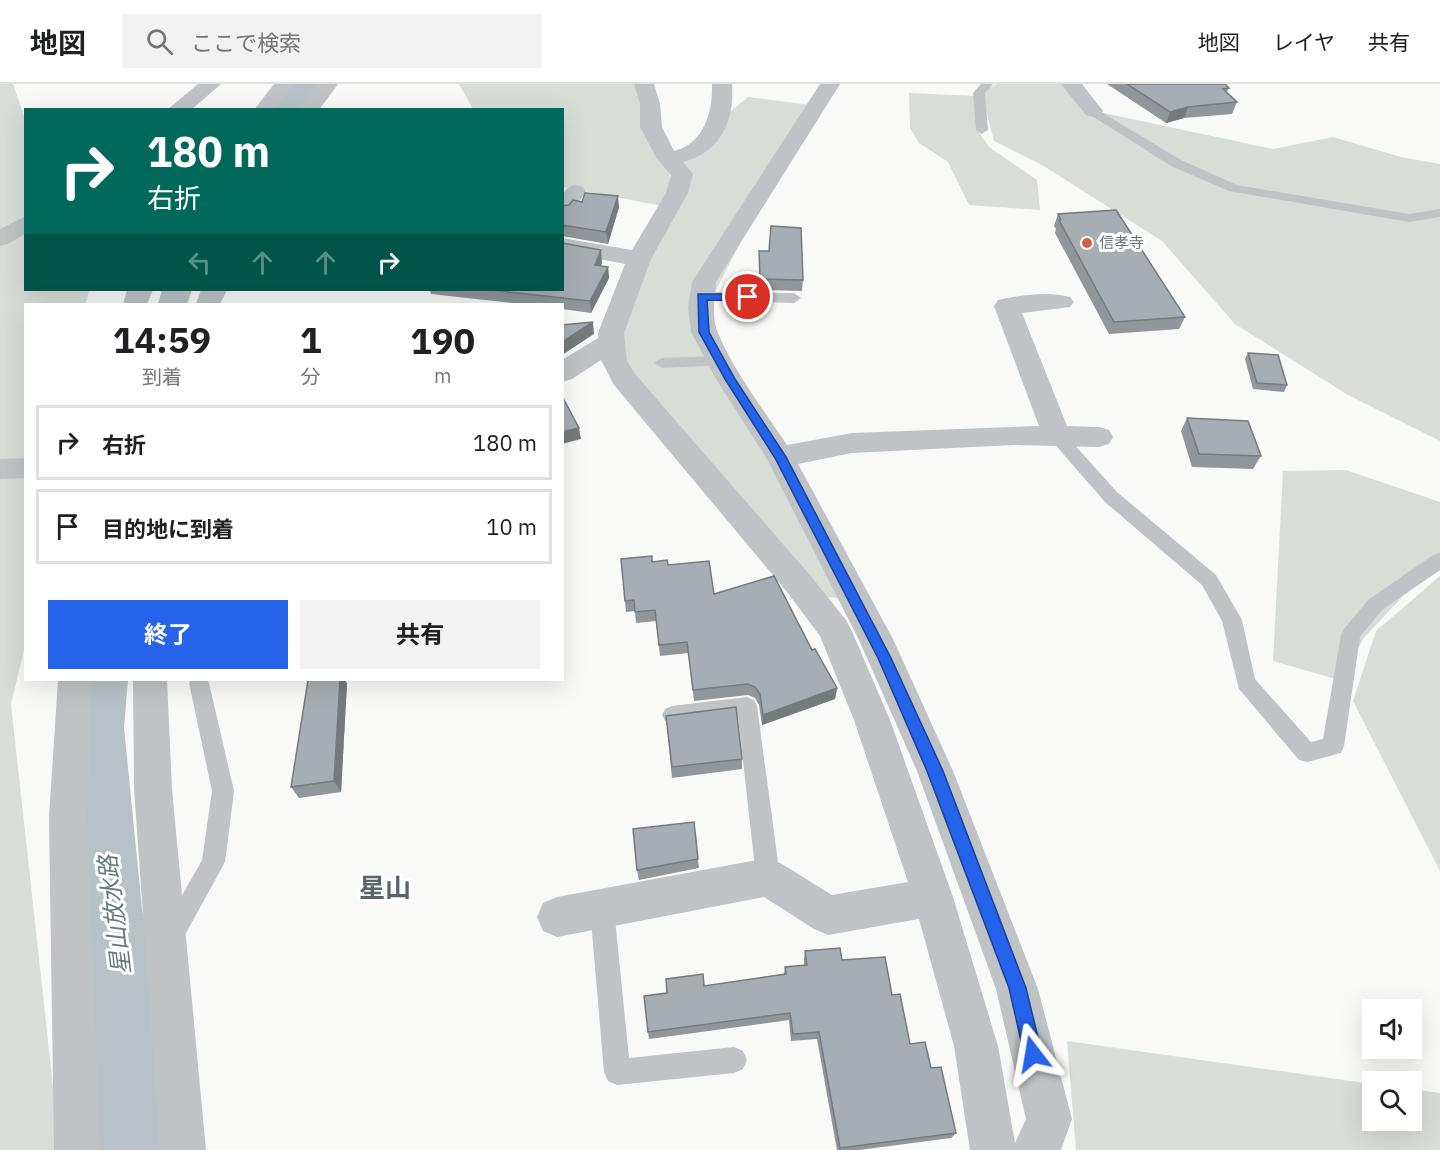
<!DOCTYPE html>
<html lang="ja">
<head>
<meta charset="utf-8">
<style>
	:root { --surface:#fff; --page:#f2f2f2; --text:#202124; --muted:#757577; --line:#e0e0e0; --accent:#2563eb }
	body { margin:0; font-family:"IBM Plex Sans","Noto Sans JP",sans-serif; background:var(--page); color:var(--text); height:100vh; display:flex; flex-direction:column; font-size:22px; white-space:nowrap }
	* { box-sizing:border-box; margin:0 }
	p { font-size:20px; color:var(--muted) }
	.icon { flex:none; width:33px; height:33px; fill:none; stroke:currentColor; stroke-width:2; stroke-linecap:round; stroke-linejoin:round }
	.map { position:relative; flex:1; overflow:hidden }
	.panel { position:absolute; left:24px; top:219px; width:540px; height:378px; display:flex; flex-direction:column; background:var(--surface); border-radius:0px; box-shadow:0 6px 24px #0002 }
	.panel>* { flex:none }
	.top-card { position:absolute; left:24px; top:24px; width:540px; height:183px; border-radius:0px; box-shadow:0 6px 24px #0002; background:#00695c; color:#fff; overflow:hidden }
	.buttons { position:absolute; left:1362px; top:915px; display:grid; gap:12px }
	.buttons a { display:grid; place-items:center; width:60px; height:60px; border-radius:0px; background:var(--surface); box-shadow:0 6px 24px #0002; font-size:30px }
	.pin { position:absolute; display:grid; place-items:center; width:51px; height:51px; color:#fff; margin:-26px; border:3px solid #fff; border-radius:50%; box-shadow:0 2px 6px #0007 }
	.me { position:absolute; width:66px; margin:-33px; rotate:346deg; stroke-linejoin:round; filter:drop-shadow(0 0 4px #0008) }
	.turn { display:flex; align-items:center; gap:21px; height:126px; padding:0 24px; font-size:27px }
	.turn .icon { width:78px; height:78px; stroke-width:2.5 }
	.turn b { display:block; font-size:42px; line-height:51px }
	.lanes { display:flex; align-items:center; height:57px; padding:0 24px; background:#0003; justify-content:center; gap:30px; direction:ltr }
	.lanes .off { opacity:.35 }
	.eta { display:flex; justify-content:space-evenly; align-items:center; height:102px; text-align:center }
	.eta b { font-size:36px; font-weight:700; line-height:42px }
	.cta { display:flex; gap:12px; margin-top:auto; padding:12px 24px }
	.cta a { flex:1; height:69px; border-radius:0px; background:var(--accent); color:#fff; font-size:24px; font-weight:700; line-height:69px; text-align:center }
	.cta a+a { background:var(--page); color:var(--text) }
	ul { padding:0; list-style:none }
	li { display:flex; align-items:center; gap:18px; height:75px; margin:0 12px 9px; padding:0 12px; border:3px solid var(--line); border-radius:0px }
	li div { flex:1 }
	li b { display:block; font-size:22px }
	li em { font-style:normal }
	header { display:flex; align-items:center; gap:36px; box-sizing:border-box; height:84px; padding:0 30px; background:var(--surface); border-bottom:2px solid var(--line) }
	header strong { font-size:28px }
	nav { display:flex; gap:33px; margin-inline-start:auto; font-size:21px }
	.search { width:420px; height:54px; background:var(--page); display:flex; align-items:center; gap:15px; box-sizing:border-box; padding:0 21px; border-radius:0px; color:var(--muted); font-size:22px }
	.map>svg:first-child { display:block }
	.green { fill:#d9ddd7 }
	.water { fill:#b8c2c6 }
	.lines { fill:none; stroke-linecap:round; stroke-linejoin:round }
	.river { fill:#b8c2c6; fill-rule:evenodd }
	.service { fill:#bfc3c6; fill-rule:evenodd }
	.minor { fill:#bfc3c6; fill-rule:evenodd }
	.wall { fill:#90969a }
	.shaded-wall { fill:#757a7d }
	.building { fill:#a7aeb3; stroke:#757a7d; stroke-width:1.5 }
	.route { fill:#2563eb; stroke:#184099; stroke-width:1.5 }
	.poi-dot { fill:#cd6143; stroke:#fff; stroke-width:2 }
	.labels { text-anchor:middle; stroke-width:6; stroke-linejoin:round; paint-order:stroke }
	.far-poi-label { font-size:15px; fill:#67757e; stroke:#fff; text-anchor:start }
	.near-water-label { font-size:24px; font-style:italic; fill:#68797f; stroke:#fff }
	.near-quarter-label { font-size:26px; font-weight:bold; fill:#59636a; stroke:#fff }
</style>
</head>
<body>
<header>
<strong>地図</strong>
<div class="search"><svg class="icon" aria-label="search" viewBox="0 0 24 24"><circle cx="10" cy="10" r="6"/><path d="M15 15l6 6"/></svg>ここで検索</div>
<nav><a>地図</a><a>レイヤ</a><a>共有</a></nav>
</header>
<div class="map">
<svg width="1440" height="1066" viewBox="0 0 1440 1066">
	<rect width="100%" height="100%" fill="#f9f9f7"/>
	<g class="green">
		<path d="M0 0H13L25 35 26 206H89L86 220H26V558L11 620 60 1066H0Z"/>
		<path d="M459 0H644L670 87V101L677 72 748 13 810 21 710 218 711 260 854 515 809 512 624 295 611 249 662 122 563 103 562 26 473 25Z"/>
		<path d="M998 0H1071L1094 27 1273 65 1333 53 1401 73 1440 80V357L1348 311 1235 240 1162 157 1042 81 994 57 981 7Z"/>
		<path d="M909 9 976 12 977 45 989 63 1037 96 1040 126 969 121 948 78 919 59 910 44Z"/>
		<path d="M1346 386 1440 418V472L1363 555 1342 597 1273 577 1283 387Z"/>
		<path d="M1440 492V787L1353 617 1376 547Z"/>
		<path d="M1067 957 1372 1000V1036H1412V1005L1440 1009V1066H1076Z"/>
	</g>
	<g class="water">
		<path d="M162 206H192L187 220H158Z"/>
		<path d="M87 596H128L124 643 142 825 181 1039 182 1066H97L80 719Z"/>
	</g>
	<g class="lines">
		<path class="river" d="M282 0H323L304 26H262Z"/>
		<g class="service">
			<path d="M981 0H993L985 9 988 46 982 50 976 46 973 9Z"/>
			<path d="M1093 23 1181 76 1237 101 1409 130 1440 125V133L1409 138 1229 107 1171 82 1089 30 1087 27Z"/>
			<path d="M702 208 794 209 801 214 794 219 697 216 695 213Z"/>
			<path d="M720 272 726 273 728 277 726 281 662 284 654 279 662 274Z"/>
			<path d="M1057 346 1063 348 1117 408 1216 491 1242 536 1255 595 1311 658 1323 655 1341 551 1344 545 1368 516 1433 471 1440 469V486L1382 526 1360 553 1344 662 1341 669 1307 678 1299 676 1239 605 1222 537 1202 501 1105 418 1051 356 1049 352 1051 348Z"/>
			<path d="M191 596H207L209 599 234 707 225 778 180 860 171 864 162 860 159 852 202 776 212 707 189 599Z"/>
			<path d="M747 613 754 616 757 622 780 793 776 801 768 804 760 801 756 793 738 632 672 640 665 637 662 631 665 625 672 622Z"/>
			<path d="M602 813 610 817 614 825 629 974 734 963 743 967 747 976 743 985 734 989 617 1001 608 997 604 988 590 825 594 817Z"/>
		</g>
		<g class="minor">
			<path d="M198 0H221L191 26H167Z"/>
			<path d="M274 0H294L275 26H254Z"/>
			<path d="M318 0H338L319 26H298Z"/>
			<path d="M634 0H654L660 20 662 43 674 67C704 60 713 28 712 0H732C735 37 720 69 683 78L693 90 688 109 651 175 624 249 627 277 635 290 809 490 846 536 851 545 890 636 953 813 998 962 1015 1059 1026 1035 996 905 917 687 859 556 767 375 716 295 691 248 688 223 692 198 820 0H840L716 198C715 214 711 234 718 249 733 286 765 328 787 361L852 349 1039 342 994 222 998 216C1019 211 1049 207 1070 213L1074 218 1070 223 1022 229 1067 342 1099 343 1109 346 1113 353 1109 360 1099 363 1013 361 852 369 798 380 893 555 953 687 1038 905 1072 1035 1061 1066H970L954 962 919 835 828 851 814 845 764 813 557 853 543 847 537 833 543 819 557 813 768 774 782 780 832 811 908 798 854 636 820 552 787 508 614 301 601 276 572 295 562 298V276L598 254V249L625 180 562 168V154L632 166 666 109 671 91 657 75 640 43V20Z"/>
			<path d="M1061 0H1082L1103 27 1100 31 1093 33 1086 31Z"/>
			<path d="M575 101 583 103 586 108 570 130 562 132C562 118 559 105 575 101Z"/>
			<path d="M26 132V149L8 160 0 162V145Z"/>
			<path d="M127 206H153L147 220H123Z"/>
			<path d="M201 206H227L220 220H196Z"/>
			<path d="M26 374V394L0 395V375Z"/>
			<path d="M58 596H92L87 733 100 1066H54L49 733Z"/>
			<path d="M133 596H167L172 705 206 1066H160L134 705Z"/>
		</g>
	</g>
	<g class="wall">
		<path d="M1107 0H1225L1229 4 1227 8 1237 18 1232 30 1184 34 1166 39Z"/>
		<path d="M562 122 619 123 608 160 562 152Z"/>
		<path d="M1058 130 1185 233 1179 245 1109 250 1055 149 1056 145 1054 142Z"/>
		<path d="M759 167H769L803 196 802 207 760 206Z"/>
		<path d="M602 178 601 182 608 183 609 194 591 229 562 225V220H522L431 210 430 206H562Z"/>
		<path d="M1248 269 1287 301 1284 308 1253 305 1245 275Z"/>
		<path d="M1187 334 1261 372 1253 385 1192 383 1181 347Z"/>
		<path d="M652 478 668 481 714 510 812 566 837 604 835 615 762 641 759 621 755 614 748 611 694 617 688 569 660 572 656 537 636 539 635 527 626 528 625 517Z"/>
		<path d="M347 599 341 708 299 714 291 703Z"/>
		<path d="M667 643 742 675V685L672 694Z"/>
		<path d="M698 775 699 784 639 796 637 786Z"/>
		<path d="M805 867 842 876 892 911 910 960 931 984 956 1049 951 1054 859 1066H837L817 955 791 957 789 936 649 955 648 948 667 909 704 902 784 890 785 883 804 881V875Z"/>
	</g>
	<g class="shaded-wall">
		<path d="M1188 23 1184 34 1166 39 1170 28Z"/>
		<path d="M618 112 619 123 608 160 606 148Z"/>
		<path d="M601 166 602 178 597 193 595 181Z"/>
		<path d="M608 183 609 194 591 229 590 217Z"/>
		<path d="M593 238 594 250 562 271V258Z"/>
		<path d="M579 344 581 355 562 360V348Z"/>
		<path d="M340 596H345L347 599 341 708 334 697Z"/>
		<path d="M837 604 835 615 762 641 763 631Z"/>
	</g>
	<g class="building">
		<path d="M1127 0H1225L1229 4 1223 5 1237 18 1188 23 1170 28Z"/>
		<path d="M585 109 618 112 606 148 562 141V122L569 121 573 116 582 118Z"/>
		<path d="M1116 126 1185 233 1114 238 1059 136H1061L1058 130Z"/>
		<path d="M771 142 801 144 803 196 760 195 759 167H769Z"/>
		<path d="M562 159 601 166 595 181 608 183 590 217 491 206H562Z"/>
		<path d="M593 238 562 258V241Z"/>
		<path d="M1248 269 1278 271 1287 301 1257 299Z"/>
		<path d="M562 312 579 344 562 348Z"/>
		<path d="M1187 334 1248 337 1261 372 1199 370Z"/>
		<path d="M652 472V478L667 476 668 481 709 477 714 510 774 492 812 566 815 565 837 604 763 631 760 610 755 603 748 600 693 606 687 558 659 561 655 526 635 528 634 516 625 517 621 475Z"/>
		<path d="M308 596H340L334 697 291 703Z"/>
		<path d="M736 623 742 675 672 683 666 632Z"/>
		<path d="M694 738 698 775 637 786 633 745Z"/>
		<path d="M840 864 842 876 885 873 892 911 900 910 910 960 925 958 931 984 941 983 956 1049 840 1064 819 948 793 950 790 929 648 948 644 912 667 909 666 895 703 890 704 902 786 890 785 883 807 881 805 867Z"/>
	</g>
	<path class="route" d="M698 210H748L753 213 748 217 707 216 709 248 735 295 786 373 891 574 943 687 1026 904 1042 970 1039 976 1033 979 1027 976 1024 970 1009 904 927 687 878 574 775 374 725 295 699 248Z"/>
	<circle class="poi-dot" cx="1087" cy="159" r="6"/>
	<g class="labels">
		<g class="far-poi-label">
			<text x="1099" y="164">信孝寺</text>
		</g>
		<g class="near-water-label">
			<text transform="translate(115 831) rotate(-97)" y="8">星山放水路</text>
		</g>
		<g class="near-quarter-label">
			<text x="385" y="813">星山</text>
		</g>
	</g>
</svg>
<div class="buttons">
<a><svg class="icon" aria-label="sound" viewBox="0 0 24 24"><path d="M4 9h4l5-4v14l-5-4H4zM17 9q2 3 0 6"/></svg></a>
<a><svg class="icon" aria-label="search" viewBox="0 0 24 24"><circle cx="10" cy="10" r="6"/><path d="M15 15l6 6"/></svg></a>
</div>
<div class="pin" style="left:748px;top:213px;background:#d93025"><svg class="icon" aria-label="arrive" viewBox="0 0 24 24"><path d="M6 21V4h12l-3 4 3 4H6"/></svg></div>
<svg class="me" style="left:1033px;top:970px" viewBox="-20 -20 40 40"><path d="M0-17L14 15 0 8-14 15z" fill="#2563eb" stroke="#fff" stroke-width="4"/></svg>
<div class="top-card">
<div class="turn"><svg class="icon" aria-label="right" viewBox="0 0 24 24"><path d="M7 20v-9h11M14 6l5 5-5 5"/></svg><div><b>180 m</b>右折</div></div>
<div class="lanes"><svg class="icon off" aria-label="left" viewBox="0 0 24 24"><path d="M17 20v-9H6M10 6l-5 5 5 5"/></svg><svg class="icon off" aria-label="ahead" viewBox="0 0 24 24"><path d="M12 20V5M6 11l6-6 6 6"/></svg><svg class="icon off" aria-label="ahead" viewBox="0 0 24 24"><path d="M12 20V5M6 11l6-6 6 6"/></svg><svg class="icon" aria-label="right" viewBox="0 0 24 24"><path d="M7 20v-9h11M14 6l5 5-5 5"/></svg></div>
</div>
<section class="panel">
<div class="eta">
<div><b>14:59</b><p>到着</p></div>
<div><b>1</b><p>分</p></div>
<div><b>190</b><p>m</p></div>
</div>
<ul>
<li><svg class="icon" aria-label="right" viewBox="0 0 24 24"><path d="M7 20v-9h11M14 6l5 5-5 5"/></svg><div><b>右折</b></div><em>180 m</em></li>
<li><svg class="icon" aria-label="arrive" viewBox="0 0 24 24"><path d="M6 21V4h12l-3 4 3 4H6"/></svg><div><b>目的地に到着</b></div><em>10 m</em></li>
</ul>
<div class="cta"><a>終了</a><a>共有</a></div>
</section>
</div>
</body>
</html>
